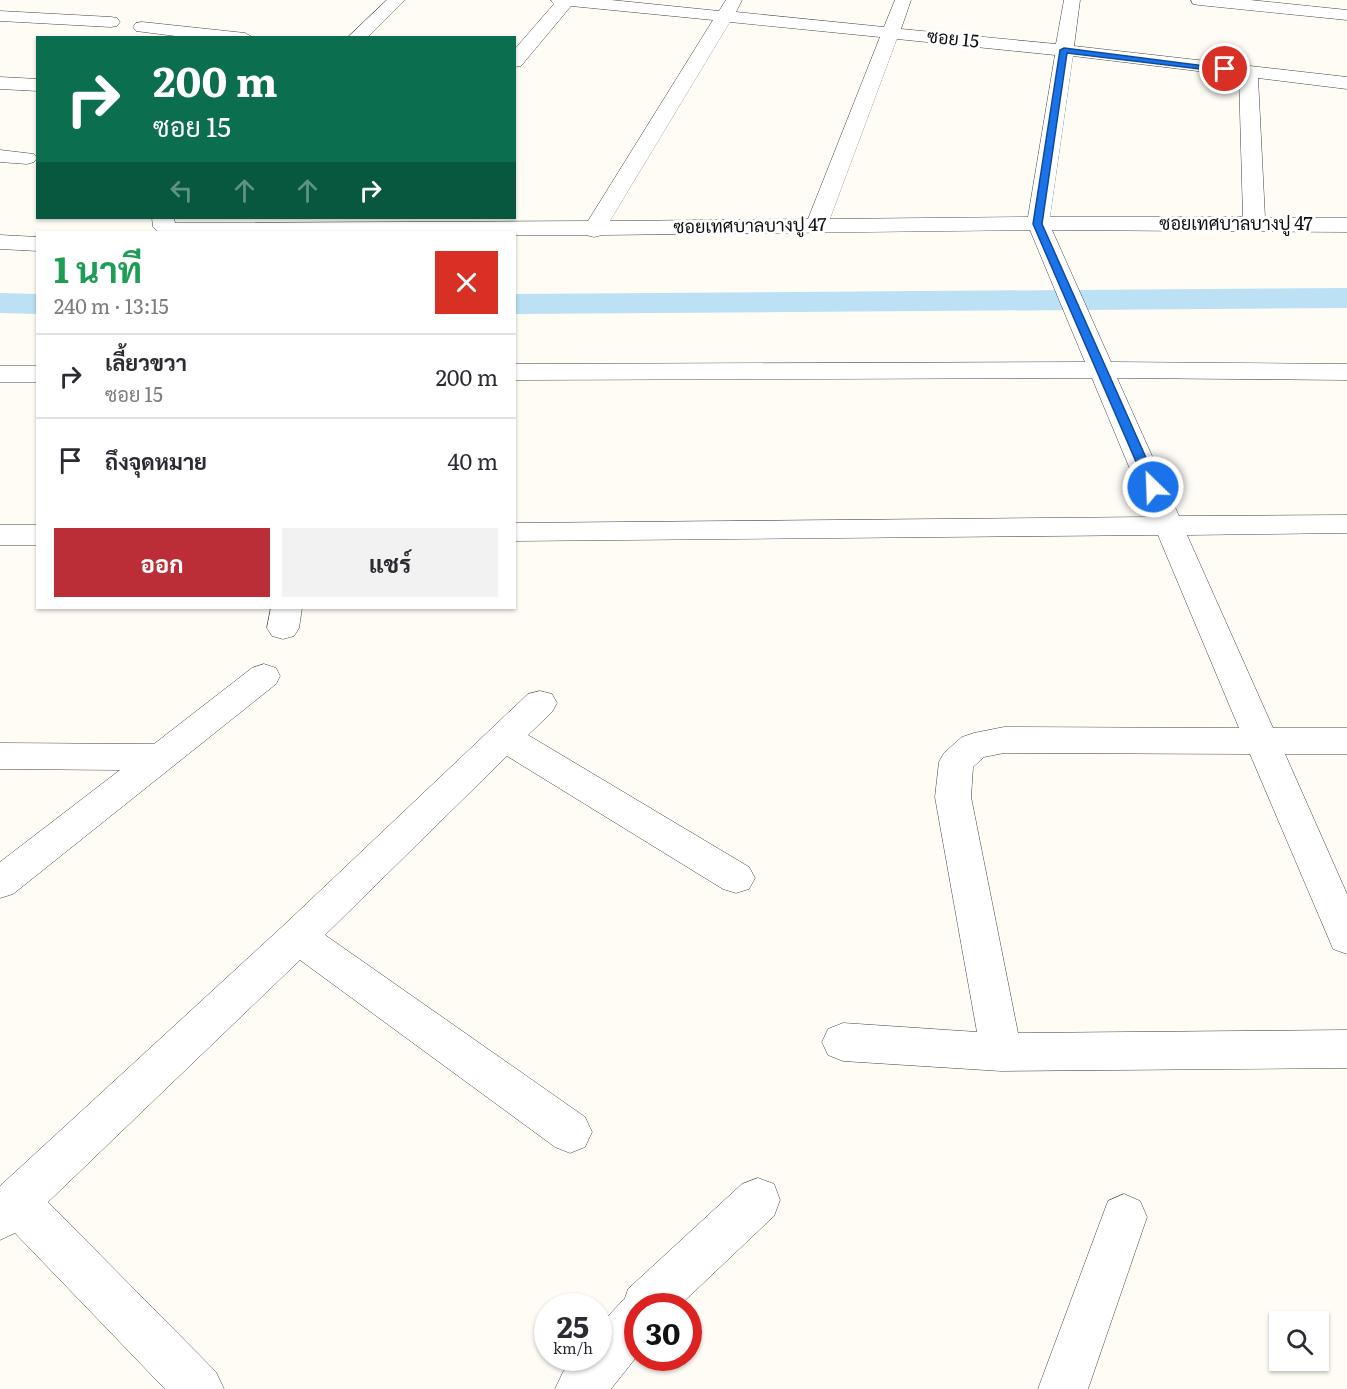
<!DOCTYPE html>
<html lang="th">
<head>
<meta charset="utf-8">
<style>
	:root { --surface:#fff; --page:#f2f2f3; --text:#2b2b33; --muted:#7c7c81; --line:#e1e1e2; --accent:#bc2e37 }
	body { margin:0; font-family:Literata,Sarabun,serif; background:var(--page); color:var(--text); height:100vh; display:flex; flex-direction:column; font-size:22px; white-space:nowrap }
	* { box-sizing:border-box; margin:0 }
	p { font-size:20px; color:var(--muted) }
	.icon { flex:none; width:33px; height:33px; fill:none; stroke:currentColor; stroke-width:2; stroke-linecap:round; stroke-linejoin:round }
	.map { position:relative; flex:1; overflow:hidden }
	.panel { position:absolute; left:36px; top:231px; width:480px; height:378px; display:flex; flex-direction:column; background:var(--surface); border-radius:0px; box-shadow:0 2px 4px #0004 }
	.panel>* { flex:none }
	.top-card { position:absolute; left:36px; top:36px; width:480px; height:183px; border-radius:0px; box-shadow:0 2px 4px #0004; background:#0b6e4f; color:#fff; overflow:hidden }
	.fabs { position:absolute; left:1269px; top:1311px; display:grid; gap:12px }
	.fabs a { display:grid; place-items:center; width:60px; height:60px; border-radius:0px; background:var(--surface); box-shadow:0 2px 4px #0004; font-size:30px }
	.speed { position:absolute; left:534px; top:1293px; display:flex; gap:12px; font-size:30px; font-weight:700; text-align:center }
	.speed>* { display:grid; place-content:center; width:78px; height:78px; border-radius:50%; background:var(--surface); box-shadow:0 2px 4px #0004; line-height:1 }
	.speed small { font-size:15px; font-weight:400 }
	.speed .limit { border:9px solid #d22; background:#fff; color:#111 }
	.pin { position:absolute; display:grid; place-items:center; width:51px; height:51px; color:#fff; margin:-26px; border:3px solid #fff; border-radius:50%; box-shadow:0 2px 6px #0007 }
	.me { position:absolute; width:66px; margin:-33px; rotate:336deg; stroke-linejoin:round; filter:drop-shadow(0 0 4px #0008) }
	.turn { display:flex; align-items:center; gap:21px; height:126px; padding:0 18px; font-size:27px }
	.turn .icon { width:78px; height:78px; stroke-width:2.5 }
	.turn b { display:block; font-size:42px; line-height:51px }
	.lanes { display:flex; align-items:center; height:57px; padding:0 18px; background:#0003; justify-content:center; gap:30px; direction:ltr }
	.lanes .off { opacity:.35 }
	.round { display:grid; place-items:center; flex:none; width:63px; height:63px; border-radius:0px; background:var(--page) }
	.head { display:flex; align-items:center; justify-content:space-between; height:102px; padding:0 18px }
	h1 { font-size:36px; font-weight:700; line-height:45px; color:#1e9e55 }
	.button { display:flex; gap:12px; margin-top:auto; padding:12px 18px }
	.button a { flex:1; height:69px; border-radius:0px; background:var(--accent); color:#fff; font-size:24px; font-weight:700; line-height:69px; text-align:center }
	.button a+a { background:var(--page); color:var(--text) }
	ul { padding:0; list-style:none }
	li { display:flex; align-items:center; gap:18px; height:84px; padding:0 18px; border-top:2px solid var(--line) }
	li div { flex:1 }
	li b { display:block; font-size:22px }
	li em { font-style:normal }
	.map>svg:first-child { display:block }
	.lines { fill:none; stroke-linecap:round; stroke-linejoin:round }
	.canal { fill:#bce0f4; fill-rule:evenodd }
	.minor-casing { stroke:#444; stroke-width:1 }
	.minor { fill:#fff; fill-rule:evenodd }
	.route { fill:#1a73e8; stroke:#114b97; stroke-width:1.5 }
	.labels { text-anchor:middle; stroke-width:6; stroke-linejoin:round; paint-order:stroke }
	.far-street-label { font-size:18px; fill:#111; stroke:#fff }
</style>
</head>
<body>
<div class="map">
<svg width="1347" height="1389" viewBox="0 0 1347 1389">
	<rect width="100%" height="100%" fill="#fefcf5"/>
	<g class="lines">
		<g class="canal">
			<path d="M1347 288V308L514 314V294Z"/>
			<path d="M0 293 38 294V314L0 313Z"/>
		</g>
		<g class="minor-casing">
			<g id="minor">
				<path d="M387 0H405L367 38H347Z"/>
				<path d="M551 0H611L719 11 726 0H742L736 12 884 27 895 0H911L901 29 1056 44 1064 0H1080L1074 46 1347 77V89L1258 78 1265 218H1347V232L1052 230 1111 362 1347 364V380L1117 378 1179 516 1347 515V533L1187 535 1273 728H1347V754H1285L1347 894V954L1333 949 1328 937 1250 754 1004 753 984 757 973 767 971 797 1018 1033 1347 1030V1068L1001 1071 843 1061 828 1055 822 1042 828 1029 843 1023 977 1032 935 797 939 762 944 753 962 737 974 733 1004 727 1239 728 1158 535 514 541V523L1150 517 1092 378 514 380V364L1085 362 1030 230 602 235 594 237 586 235H514V232H159L153 227 152 218H174L175 223H178L588 221 713 20 571 6 521 66 514 67V50L554 4ZM730 22 880 37 808 219 610 221ZM897 39 1055 55 1028 217 830 219ZM1073 56 1239 76 1243 217H1050Z"/>
				<path d="M1191 0H1250L1347 10V20L1199 5 1193 4Z"/>
				<path d="M0 11 111 17 117 18 120 22 117 26 111 27 0 21Z"/>
				<path d="M142 22 245 33 254 38H191L136 31 133 27 136 23Z"/>
				<path d="M0 77 38 79V91L0 89Z"/>
				<path d="M0 150 34 154 37 158 34 162 27 164 0 162Z"/>
				<path d="M0 235 38 237V251L0 249Z"/>
				<rect x="0" y="366" width="38" height="16"/>
				<rect x="0" y="525" width="38" height="20"/>
				<path d="M271 608H302L299 628 294 636 283 639 272 636 267 628Z"/>
				<path d="M264 664 276 668 280 676 276 684 13 894 0 898V862L120 770 0 769V743L154 744 252 668Z"/>
				<path d="M540 691 552 694 557 703 552 712 528 735 749 867 755 878 749 889 736 893 723 889 507 756 325 935 585 1117 592 1132 585 1147 570 1153 555 1147 300 960 48 1202 216 1372 224 1389H165L15 1233 0 1240V1186L284 925 528 694Z"/>
				<path d="M758 1178 774 1184 780 1200 774 1216 679 1306H638V1355L611 1389H555L563 1372 574 1358H598V1327L625 1298 628 1289 742 1184Z"/>
				<path d="M1124 1194 1140 1201 1147 1217 1088 1389H1038L1108 1201Z"/>
			</g>
		</g>
		<use href="#minor" class="minor"/>
	</g>
	<path class="route" d="M1064 48 1229 69 1225 72 1067 53 1042 224 1159 487 1153 491 1147 487 1033 224 1060 50Z"/>
	<g class="labels">
		<g class="far-street-label">
			<text transform="translate(953 39) rotate(6)" y="6">ซอย 15</text>
			<text x="1236" y="230">ซอยเทศบาลบางปู 47</text>
			<text transform="translate(750 226) rotate(-1)" y="6">ซอยเทศบาลบางปู 47</text>
		</g>
	</g>
</svg>
<div class="fabs">
<a><svg class="icon" aria-label="search" viewBox="0 0 24 24"><circle cx="10" cy="10" r="6"/><path d="M15 15l6 6"/></svg></a>
</div>
<div class="speed"><div>25<small>km/h</small></div><div class="limit">30</div></div>
<div class="pin" style="left:1225px;top:69px;background:#d93025"><svg class="icon" aria-label="arrive" viewBox="0 0 24 24"><path d="M6 21V4h12l-3 4 3 4H6"/></svg></div>
<svg class="me" style="left:1153px;top:487px" viewBox="-20 -20 40 40"><circle r="17" fill="#1a73e8" stroke="#fff" stroke-width="3"/><path d="M0-11L8 9 0 5-8 9z" fill="#fff"/></svg>
<div class="top-card">
<div class="turn"><svg class="icon" aria-label="right" viewBox="0 0 24 24"><path d="M7 20v-9h11M14 6l5 5-5 5"/></svg><div><b>200 m</b>ซอย 15</div></div>
<div class="lanes"><svg class="icon off" aria-label="left" viewBox="0 0 24 24"><path d="M17 20v-9H6M10 6l-5 5 5 5"/></svg><svg class="icon off" aria-label="ahead" viewBox="0 0 24 24"><path d="M12 20V5M6 11l6-6 6 6"/></svg><svg class="icon off" aria-label="ahead" viewBox="0 0 24 24"><path d="M12 20V5M6 11l6-6 6 6"/></svg><svg class="icon" aria-label="right" viewBox="0 0 24 24"><path d="M7 20v-9h11M14 6l5 5-5 5"/></svg></div>
</div>
<section class="panel">
<div class="head"><div><h1>1 นาที</h1><p>240 m · 13:15</p></div><a class="round" style="background:#d93025;color:#fff"><svg class="icon" aria-label="close" viewBox="0 0 24 24"><path d="M6 6l12 12M18 6L6 18"/></svg></a></div>
<ul>
<li><svg class="icon" aria-label="right" viewBox="0 0 24 24"><path d="M7 20v-9h11M14 6l5 5-5 5"/></svg><div><b>เลี้ยวขวา</b><p>ซอย 15</p></div><em>200 m</em></li>
<li><svg class="icon" aria-label="arrive" viewBox="0 0 24 24"><path d="M6 21V4h12l-3 4 3 4H6"/></svg><div><b>ถึงจุดหมาย</b></div><em>40 m</em></li>
</ul>
<div class="button"><a>ออก</a><a>แชร์</a></div>
</section>
</div>
</body>
</html>
